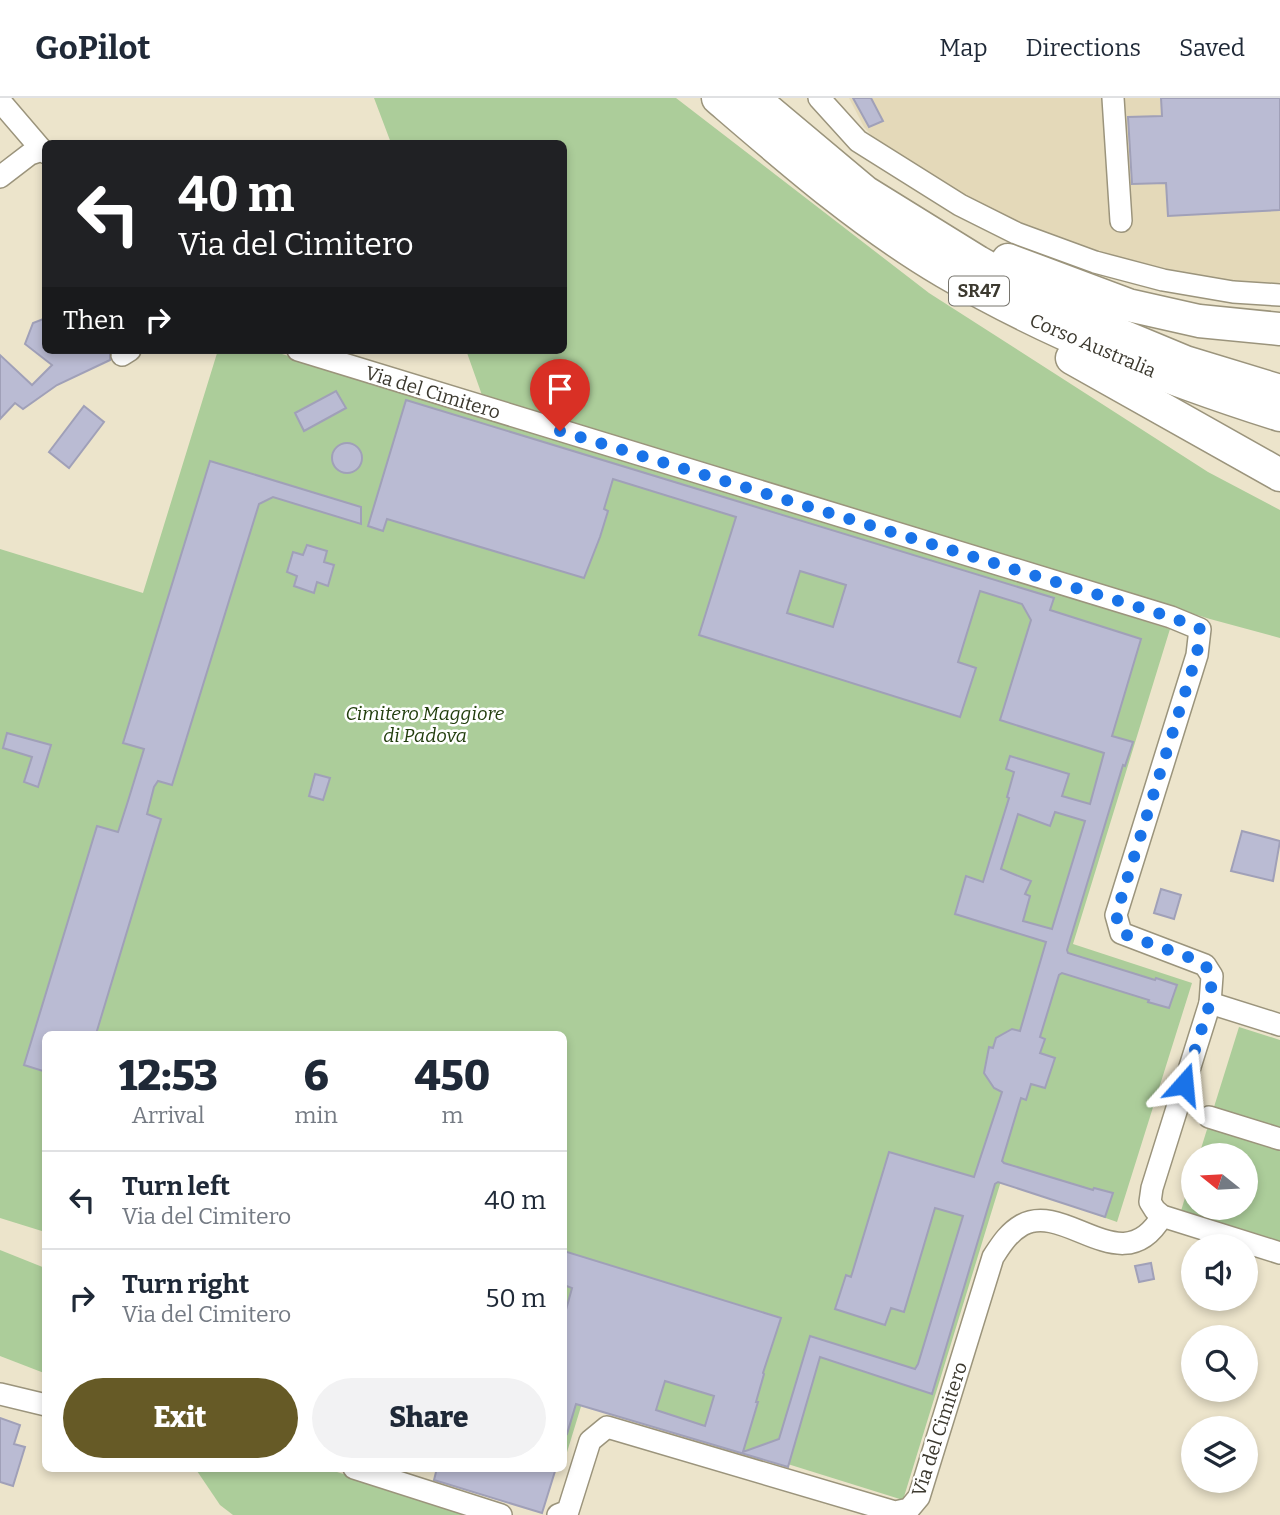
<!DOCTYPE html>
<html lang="en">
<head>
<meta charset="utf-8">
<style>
	:root { --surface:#fff; --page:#f2f2f3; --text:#1f2937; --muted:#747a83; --line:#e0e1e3; --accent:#665a26 }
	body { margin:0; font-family:Bitter,serif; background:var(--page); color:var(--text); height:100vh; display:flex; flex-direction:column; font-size:26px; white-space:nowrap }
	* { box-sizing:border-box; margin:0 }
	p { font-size:23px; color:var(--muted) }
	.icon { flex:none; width:38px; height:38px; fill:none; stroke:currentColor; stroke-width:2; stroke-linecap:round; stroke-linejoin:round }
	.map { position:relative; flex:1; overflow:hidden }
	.panel { position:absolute; left:42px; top:933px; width:525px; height:441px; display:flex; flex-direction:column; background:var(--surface); border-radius:10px; box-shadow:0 4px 10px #0003 }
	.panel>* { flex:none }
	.guide { position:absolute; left:42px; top:42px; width:525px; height:214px; border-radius:10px; box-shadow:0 4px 10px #0003; background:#202124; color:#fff; overflow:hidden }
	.needle { width:46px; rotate:288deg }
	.tools { position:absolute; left:1181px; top:1045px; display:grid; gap:14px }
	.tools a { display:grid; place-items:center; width:77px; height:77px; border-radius:50%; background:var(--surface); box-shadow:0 4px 10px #0003; font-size:35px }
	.pin { position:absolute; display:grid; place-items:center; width:60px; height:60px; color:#fff; margin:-72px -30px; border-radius:50% 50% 50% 0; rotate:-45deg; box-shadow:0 0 7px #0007 }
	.pin .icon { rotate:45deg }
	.me { position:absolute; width:77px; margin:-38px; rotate:18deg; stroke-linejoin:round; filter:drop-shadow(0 0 5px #0008) }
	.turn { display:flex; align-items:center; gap:24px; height:147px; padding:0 21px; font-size:32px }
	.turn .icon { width:91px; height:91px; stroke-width:2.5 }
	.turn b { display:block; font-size:49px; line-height:60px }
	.then { display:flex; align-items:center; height:66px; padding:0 21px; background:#0003; gap:14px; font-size:26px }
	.eta { display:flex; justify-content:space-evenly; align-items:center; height:119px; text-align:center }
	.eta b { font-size:42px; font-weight:800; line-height:49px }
	.primary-button { display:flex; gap:14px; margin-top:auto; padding:14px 21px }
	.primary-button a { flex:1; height:80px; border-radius:42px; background:var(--accent); color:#fff; font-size:28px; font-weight:800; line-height:80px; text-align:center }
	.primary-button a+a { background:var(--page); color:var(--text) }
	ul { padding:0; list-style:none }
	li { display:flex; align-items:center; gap:21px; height:98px; padding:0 21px; border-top:2px solid var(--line) }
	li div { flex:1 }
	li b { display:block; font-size:26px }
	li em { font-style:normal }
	header { display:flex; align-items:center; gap:42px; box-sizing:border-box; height:98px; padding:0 35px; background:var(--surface); border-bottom:2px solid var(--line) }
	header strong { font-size:33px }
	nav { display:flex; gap:38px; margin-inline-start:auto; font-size:24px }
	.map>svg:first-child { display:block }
	.built { fill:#e4d9b9 }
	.green { fill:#accd9a }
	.building { fill:#babbd3; stroke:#a0a0b8; stroke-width:2; fill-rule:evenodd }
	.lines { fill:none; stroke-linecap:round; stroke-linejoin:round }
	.minor-casing { stroke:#9b947c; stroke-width:24 }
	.highway-casing { stroke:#9b947c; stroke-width:35 }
	.minor { stroke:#fff; stroke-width:21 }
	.highway { stroke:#fff; stroke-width:32 }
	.route { stroke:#1a73e8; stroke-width:12; stroke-dasharray:0 21.6 }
	.labels { text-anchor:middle; stroke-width:5; stroke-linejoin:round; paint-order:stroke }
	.shield { fill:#fff; stroke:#76746d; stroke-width:2 }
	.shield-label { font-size:18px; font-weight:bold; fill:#3c392f }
	.street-label { font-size:19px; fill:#3c392f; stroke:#fff }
	.park-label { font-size:19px; font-style:italic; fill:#223e0d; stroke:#fff }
</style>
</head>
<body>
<header>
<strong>GoPilot</strong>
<nav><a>Map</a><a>Directions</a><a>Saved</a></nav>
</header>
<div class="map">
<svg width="1280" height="1417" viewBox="0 0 1280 1417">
	<rect width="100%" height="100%" fill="#ece4cb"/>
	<path class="built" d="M849 0H1280V194L1180 185 1015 131 884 52 864 29Z"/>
	<g class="green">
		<path d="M374 0H676L929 195 1208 374 1280 412V540L1210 521 483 300 466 252H564V46L391 45Z"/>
		<path d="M218 252H269L1170 531 1073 846 1192 885 1117 1124 1001 1083 903 1402 583 1302 564 1364V936H46L45 1134 0 1120V451L143 495Z"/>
		<path d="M1239 929 1280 942V1144L1181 1113 1193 1073 1194 1110H1246V1057H1199Z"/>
		<path d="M0 1152 45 1170 44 1275 0 1258Z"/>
		<path d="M195 1370H324L477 1417H233L220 1407Z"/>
	</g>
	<g class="building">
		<path d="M853 0H871L883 23 869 29Z"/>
		<path d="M1161 0H1280V112L1168 118 1166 85 1132 86 1128 19 1162 18Z"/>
		<path d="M46 220V252H110V262L57 287 23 311 15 305 0 321V257L32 287 52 267 25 246 33 225Z"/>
		<path d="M336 293 346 310 304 333 295 315Z"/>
		<path d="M406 302 1054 500 1050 512 1141 541 1112 638 1133 644 1125 668 1123 667 1067 852 1068 855 1155 882 1156 880 1177 887 1169 910 1148 904 1149 902 1062 875 1059 877 1040 939 1045 941 1040 955 1055 960 1045 990 1031 986 1026 1002 1021 1000 1002 1063 1004 1065 1093 1092 1094 1090 1113 1095 1105 1119 998 1084 995 1086 932 1296 820 1259 788 1369 576 1306 567 1336 564 1335V1219L572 1190 564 1187V1153L781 1220 763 1275 764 1276 756 1304H758L743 1354 779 1341 810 1238 915 1271 918 1266 963 1118 935 1110 904 1214 891 1210 885 1227 835 1211 846 1177 851 1179 889 1054 974 1079 1002 994 994 990 984 975 989 949 993 950 996 940 1012 931 1020 933 1046 844 955 816 966 778 983 784 1009 700 1007 699 1014 674 1006 671 1010 658 1069 676 1062 698 1090 706 1104 655 1000 622 1031 522 1022 506 980 493 958 564 976 570 960 619 699 537 736 419 613 381 604 411 608 413 600 439 584 480 387 421 383 433 368 428ZM800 473 846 487 833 529 787 515ZM1055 714 1085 723 1052 831 1023 823 1030 798 1025 796 1031 783 1001 771 1018 716 1050 728ZM665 1283 714 1298 705 1328 656 1312Z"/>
		<path d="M84 308 104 324 69 370 49 354Z"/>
		<circle cx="347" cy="360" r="15"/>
		<path d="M210 363 361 409V426L273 399 259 406 172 687 158 683 154 689 147 716 161 721 96 936H46V974L24 967 97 728 118 734 128 703 144 651 123 645Z"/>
		<path d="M307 447 327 453 324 464 334 467 328 488 317 484 314 495 294 488 297 478 287 474 293 454 303 457Z"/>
		<path d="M7 635 51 647 38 689 24 684 32 659 3 650Z"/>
		<path d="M315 676 330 680 323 702 309 698Z"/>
		<path d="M1242 733 1280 743 1273 783 1231 773Z"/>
		<path d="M1161 791 1181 797 1174 821 1154 815Z"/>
		<path d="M1151 1165 1154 1181 1139 1184 1135 1168Z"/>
		<path d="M0 1320 20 1327 14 1346 25 1349 13 1388 0 1384Z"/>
		<path d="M437 1370H556L542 1415 434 1382Z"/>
	</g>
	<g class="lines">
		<g class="minor-casing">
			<g id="minor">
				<path d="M819 0 858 43 960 107 1016 135 1095 164 1163 182 1233 194 1280 197"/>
				<path d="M1113 0 1121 123"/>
				<path d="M0 3 42 52"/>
				<path d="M0 79 30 56 42 52 46 55"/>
				<path d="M298 252 1171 519 1200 531 1197 557 1116 817 1121 835 1205 867 1212 878 1210 905"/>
				<path d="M122 257 130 252"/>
				<path d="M1280 927 1210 905 1152 1090 1150 1104 1155 1112 1162 1118 1280 1155"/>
				<path d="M1209 1019 1280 1041"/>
				<path d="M0 1296 46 1307"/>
				<path d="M354 1370 501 1417"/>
				<path d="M558 1417 568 1413 590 1343 607 1329 895 1414 909 1411 919 1399 993 1159C1001 1147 1008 1135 1022 1127 1066 1103 1123 1186 1162 1118"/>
			</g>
		</g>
		<g class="highway-casing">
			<g id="highway">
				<path d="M718 0C790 62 862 125 945 174 1051 236 1163 280 1280 317"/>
				<path d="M753 0 865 94 978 164 1056 208 1120 237 1185 264 1280 293"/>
				<path d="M1008 162 1128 207 1199 223 1280 231"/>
				<path d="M1072 260 1280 377"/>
			</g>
		</g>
		<use href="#minor" class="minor"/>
		<use href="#highway" class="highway"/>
	</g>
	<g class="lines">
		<path class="route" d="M560 333 1171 519 1200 531 1197 556 1116 817 1121 835 1194 861 1205 867 1212 878 1210 905 1184 986"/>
	</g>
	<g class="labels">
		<rect class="shield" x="949" y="178.5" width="60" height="29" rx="5"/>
		<g class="shield-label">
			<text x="979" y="199">SR47</text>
		</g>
		<g class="street-label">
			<text transform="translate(1093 247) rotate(23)" y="7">Corso Australia</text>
			<text transform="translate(433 294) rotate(17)" y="7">Via del Cimitero</text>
			<text transform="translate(939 1331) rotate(-72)" y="7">Via del Cimitero</text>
		</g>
		<g class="park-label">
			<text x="425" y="622">Cimitero Maggiore<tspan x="425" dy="22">di Padova</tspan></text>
		</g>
	</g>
</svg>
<div class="tools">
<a><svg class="needle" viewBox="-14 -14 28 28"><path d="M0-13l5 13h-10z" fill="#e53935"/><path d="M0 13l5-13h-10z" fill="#747a83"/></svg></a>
<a><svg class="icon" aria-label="sound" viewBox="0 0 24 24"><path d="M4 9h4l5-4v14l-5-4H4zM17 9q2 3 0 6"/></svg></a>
<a><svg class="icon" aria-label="search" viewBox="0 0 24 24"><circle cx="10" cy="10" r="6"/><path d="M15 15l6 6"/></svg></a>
<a><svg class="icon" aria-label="layers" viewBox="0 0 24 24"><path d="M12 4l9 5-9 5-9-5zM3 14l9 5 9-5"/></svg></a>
</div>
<div class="pin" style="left:560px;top:333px;background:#d93025"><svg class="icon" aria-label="arrive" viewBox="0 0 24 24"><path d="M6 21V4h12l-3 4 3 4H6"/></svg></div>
<svg class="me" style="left:1184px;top:986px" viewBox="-20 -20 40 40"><path d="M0-17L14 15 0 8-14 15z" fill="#1a73e8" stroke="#fff" stroke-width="4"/></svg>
<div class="guide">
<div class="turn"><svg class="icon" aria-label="left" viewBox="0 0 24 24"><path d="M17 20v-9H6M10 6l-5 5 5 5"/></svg><div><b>40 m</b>Via del Cimitero</div></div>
<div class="then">Then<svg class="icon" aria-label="right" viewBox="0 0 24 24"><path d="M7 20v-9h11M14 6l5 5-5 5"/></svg></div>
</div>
<section class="panel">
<div class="eta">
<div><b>12:53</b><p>Arrival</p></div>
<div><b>6</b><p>min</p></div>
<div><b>450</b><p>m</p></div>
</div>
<ul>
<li><svg class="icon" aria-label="left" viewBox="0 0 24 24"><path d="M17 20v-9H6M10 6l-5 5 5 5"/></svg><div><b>Turn left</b><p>Via del Cimitero</p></div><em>40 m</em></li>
<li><svg class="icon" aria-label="right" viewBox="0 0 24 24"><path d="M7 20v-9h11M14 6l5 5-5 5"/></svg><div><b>Turn right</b><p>Via del Cimitero</p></div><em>50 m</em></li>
</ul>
<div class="primary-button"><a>Exit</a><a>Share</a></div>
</section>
</div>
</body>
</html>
